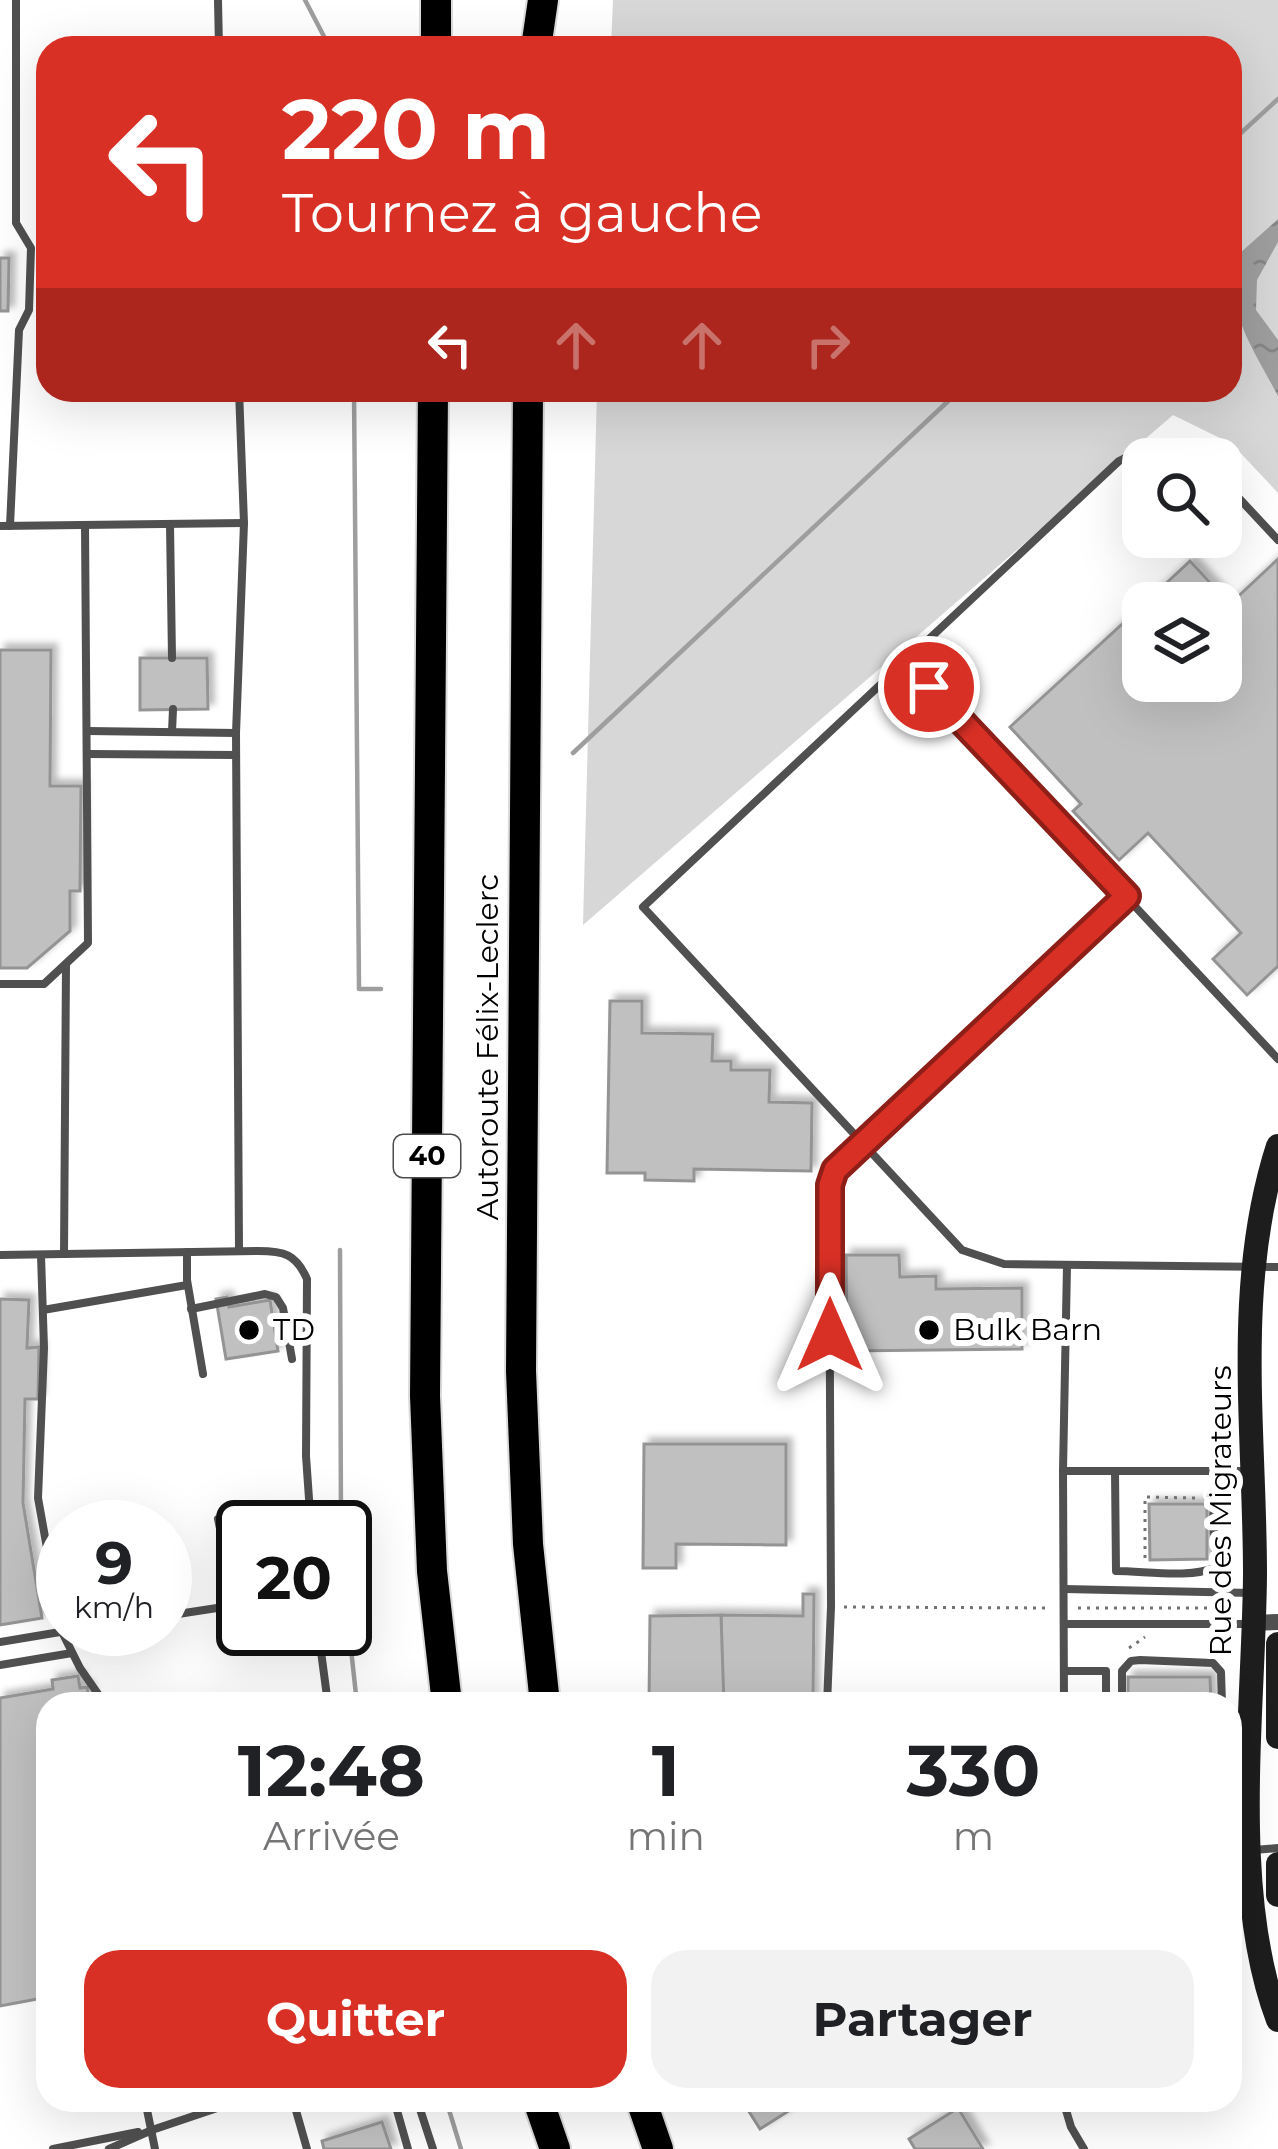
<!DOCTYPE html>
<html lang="fr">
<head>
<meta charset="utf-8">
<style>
	:root { --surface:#fff; --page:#f2f2f2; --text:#202124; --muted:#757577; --accent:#d93025 }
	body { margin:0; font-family:Montserrat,sans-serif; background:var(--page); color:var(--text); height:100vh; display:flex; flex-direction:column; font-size:45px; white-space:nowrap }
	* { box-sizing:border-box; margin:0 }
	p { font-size:39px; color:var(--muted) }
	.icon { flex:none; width:66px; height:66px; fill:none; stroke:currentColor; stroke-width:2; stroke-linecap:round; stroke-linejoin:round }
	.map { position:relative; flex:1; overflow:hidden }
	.sheet { position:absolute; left:36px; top:1692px; width:1206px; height:420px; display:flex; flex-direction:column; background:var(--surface); border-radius:36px; box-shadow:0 12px 48px #0002 }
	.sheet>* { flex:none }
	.banner { position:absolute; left:36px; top:36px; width:1206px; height:366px; border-radius:36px; box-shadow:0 12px 48px #0002; background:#d93025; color:#fff; overflow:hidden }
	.controls { position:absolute; left:1122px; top:438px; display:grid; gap:24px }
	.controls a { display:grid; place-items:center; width:120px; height:120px; border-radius:24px; background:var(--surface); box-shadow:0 12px 48px #0002; font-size:60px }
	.speed { position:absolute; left:36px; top:1500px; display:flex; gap:24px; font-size:60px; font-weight:700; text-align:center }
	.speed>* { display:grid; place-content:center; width:156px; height:156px; border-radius:50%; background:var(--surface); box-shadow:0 12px 48px #0002; line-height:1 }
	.speed small { font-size:30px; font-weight:400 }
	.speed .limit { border:6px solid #111; border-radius:18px; background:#fff; color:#111 }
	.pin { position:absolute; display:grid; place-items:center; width:102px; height:102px; color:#fff; margin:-51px; border:6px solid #fff; border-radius:50%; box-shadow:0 3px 12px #0007 }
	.me { position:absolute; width:132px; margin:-66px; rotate:0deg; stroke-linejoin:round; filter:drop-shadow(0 0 9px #0008) }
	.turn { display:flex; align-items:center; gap:42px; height:252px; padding:0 48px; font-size:54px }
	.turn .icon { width:156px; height:156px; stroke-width:2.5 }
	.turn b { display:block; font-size:84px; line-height:102px }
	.lanes { display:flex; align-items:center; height:114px; padding:0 48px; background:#0003; justify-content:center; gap:60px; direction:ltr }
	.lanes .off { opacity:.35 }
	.eta { display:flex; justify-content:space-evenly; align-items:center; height:204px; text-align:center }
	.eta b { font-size:72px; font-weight:700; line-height:84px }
	.action { display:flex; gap:24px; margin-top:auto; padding:24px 48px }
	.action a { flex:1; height:138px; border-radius:36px; background:var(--accent); color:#fff; font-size:48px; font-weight:700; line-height:138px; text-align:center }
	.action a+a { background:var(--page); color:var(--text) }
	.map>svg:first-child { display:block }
	.green { fill:#d7d7d7 }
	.water { fill:url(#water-ripples) }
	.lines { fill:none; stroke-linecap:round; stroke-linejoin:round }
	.stream { stroke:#9e9e9e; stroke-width:4.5 }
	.building { fill:#c0c0c0; stroke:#949494; stroke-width:3; filter:url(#shadow) }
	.highway-casing { stroke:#dbdbdb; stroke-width:34 }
	.path { stroke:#727272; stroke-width:3; stroke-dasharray:3 6; stroke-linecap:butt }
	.lane { stroke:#505050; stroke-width:8 }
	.street { stroke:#505050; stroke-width:16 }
	.secondary { stroke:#1d1d1d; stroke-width:24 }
	.highway { stroke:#000; stroke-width:30 }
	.route-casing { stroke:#8d1f18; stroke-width:30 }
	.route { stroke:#d93025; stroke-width:21 }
	.poi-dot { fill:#000; stroke:#fff; stroke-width:4.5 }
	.labels { text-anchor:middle; stroke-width:12; stroke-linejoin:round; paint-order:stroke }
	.shield { fill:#fff; stroke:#4c4c4c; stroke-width:3 }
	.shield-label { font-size:27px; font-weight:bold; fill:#000 }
	.street-label { font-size:30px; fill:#000; stroke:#fff }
	.poi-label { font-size:30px; fill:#000; stroke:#fff; text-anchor:start }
</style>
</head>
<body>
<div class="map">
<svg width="1278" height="2149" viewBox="0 0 1278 2149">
	<defs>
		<pattern id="water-ripples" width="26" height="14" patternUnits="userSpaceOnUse" patternTransform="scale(3)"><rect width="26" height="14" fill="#9e9e9e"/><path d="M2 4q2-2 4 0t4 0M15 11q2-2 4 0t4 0" fill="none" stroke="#868686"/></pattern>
		<filter id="shadow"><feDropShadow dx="5.5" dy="-5.5" stdDeviation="3" flood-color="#0004"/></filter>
	</defs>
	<rect width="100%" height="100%" fill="#fff"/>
	<path class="green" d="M613 0H1278V493L1232 444 1173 415 583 925 597 390H1230V48H611Z"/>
	<path class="water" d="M1278 219V242L1257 280 1256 310 1278 340V396C1253 349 1230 317 1230 262Z"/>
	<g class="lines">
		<g class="stream">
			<path d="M305 0 330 48"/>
			<path d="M1230 143 1278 99"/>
			<path d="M354 390 359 989H381"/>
			<path d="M573 753 960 390"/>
			<path d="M340 1250 341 1527"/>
			<path d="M345 1594 357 1704"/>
			<path d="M446 2100 461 2149"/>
		</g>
	</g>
	<g class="building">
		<path d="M0 258H9L8 311H0Z"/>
		<path d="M1278 559V966L1247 995 1213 959 1241 933 1148 833 1119 860 1073 811 1081 804 1010 727 1143 605V681H1221V603H1145L1190 561 1230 604Z"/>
		<path d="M0 650H51L50 786H81L80 891H70V931L27 968H0Z"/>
		<path d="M140 658H207L208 709 140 710Z"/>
		<path d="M610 1001H642V1033L713 1034 712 1061H731V1070H770L769 1102 812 1103 811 1171 694 1169V1181L645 1180V1173H607Z"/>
		<path d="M846 1255H899L900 1277 936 1276V1289L1022 1288V1349L847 1351Z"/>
		<path d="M227 1297 229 1307 270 1300 278 1351 226 1359 216 1299Z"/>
		<path d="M0 1299 29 1300 27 1348 39 1347 38 1399H25L23 1503 42 1618 0 1625Z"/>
		<path d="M644 1444H786V1545L676 1544V1568H643Z"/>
		<path d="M1149 1504H1207V1559L1150 1560Z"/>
		<path d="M281 1521V1527H243V1569H240L236 1543 241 1542 239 1527Z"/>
		<path d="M803 1594H814L813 1704H720L721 1615 803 1616Z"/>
		<path d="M721 1615 724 1704H649L650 1616Z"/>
		<path d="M78 1676 80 1688 87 1687 90 1704H48V1997L0 2006V1698L53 1689 52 1680Z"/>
		<path d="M1128 1677H1210L1211 1704H1128Z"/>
		<path d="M764 2100H806L760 2129 748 2110Z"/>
		<path d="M958 2108 983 2149H915L909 2139Z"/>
		<path d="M382 2122 391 2149H324L322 2141Z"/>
	</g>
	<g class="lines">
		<g class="highway-casing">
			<g id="highway">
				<path d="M436 48V0"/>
				<path d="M536 48 543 0"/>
				<path d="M433 390 425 1396 432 1571 447 1704"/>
				<path d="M528 390 521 1371 528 1544 545 1704"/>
				<path d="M538 2100 555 2149"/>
				<path d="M641 2100 658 2149"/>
			</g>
		</g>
		<g class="path">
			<path d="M1145 1558V1497L1196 1498"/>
			<path d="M844 1607 1050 1608"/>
			<path d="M1078 1608H1231"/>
			<path d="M1129 1648 1145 1637"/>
		</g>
		<g class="lane">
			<path d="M218 0 219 48"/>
			<path d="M1186 459 1139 451 1119 461 643 907 962 1250 1004 1264 1278 1267"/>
			<path d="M1221 479 1278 540"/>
			<path d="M170 524 172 658"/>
			<path d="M0 526 244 523"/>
			<path d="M10 526 19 330 29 310 31 248 16 223V0"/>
			<path d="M904 660 1278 1059"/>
			<path d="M88 731 236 733"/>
			<path d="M172 732 173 709"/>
			<path d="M87 754 236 755"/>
			<path d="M0 984H44L88 943 85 525"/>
			<path d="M239 1251 236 733 244 523 239 390"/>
			<path d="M187 1252V1280L203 1374"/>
			<path d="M64 1254 66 966"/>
			<path d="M0 1255 258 1251C284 1251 296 1254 307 1279L306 1456 311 1527"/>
			<path d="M41 1255 44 1348 38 1498 62 1632 80 1668 105 1704"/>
			<path d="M1067 1266 1063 1471H1247"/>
			<path d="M191 1309 265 1294 276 1297 283 1308 292 1359"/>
			<path d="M43 1310 187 1285"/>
			<path d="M1063 1471 1064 1704"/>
			<path d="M1115 1471 1116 1571C1146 1571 1190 1579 1216 1567L1213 1521 1216 1471"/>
			<path d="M218 1519 236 1605"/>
			<path d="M1064 1589 1252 1593"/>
			<path d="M165 1616 243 1604"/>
			<path d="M1064 1624H1249"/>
			<path d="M318 1629 328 1704"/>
			<path d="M0 1642 78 1629"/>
			<path d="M0 1665 72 1653"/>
			<path d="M1064 1671H1106V1704"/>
			<path d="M827 1704 831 1607 829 1185 835 1170 846 1159 1127 895"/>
			<path d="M1122 1704V1671L1131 1661 1140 1660 1213 1663 1221 1672 1222 1704"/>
			<path d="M1230 1852 1278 1848"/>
			<path d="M145 2100 155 2149"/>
			<path d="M293 2100 307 2149"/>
			<path d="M394 2100 408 2149"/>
			<path d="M417 2100 433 2149"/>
			<path d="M1063 2100 1071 2127 1084 2149"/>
			<path d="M53 2149 138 2132"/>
			<path d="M109 2149 152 2130 241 2100"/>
		</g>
		<path class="street" d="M1251 1623 1278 1622"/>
		<g class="secondary">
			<path d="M1278 1146C1233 1285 1255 1431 1255 1574 1254 1711 1229 1891 1278 2020"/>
			<path d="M1278 1644V1737"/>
			<path d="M1278 1864V1895"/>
		</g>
		<use href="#highway" class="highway"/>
	</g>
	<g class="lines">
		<g class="route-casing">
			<path id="route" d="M830 1335V1185L835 1170 1127 896 929 687"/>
		</g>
		<use href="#route" class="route"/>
	</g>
	<g class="poi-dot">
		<circle cx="249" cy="1330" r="12"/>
		<circle cx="929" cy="1330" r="12"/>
	</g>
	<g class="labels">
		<rect class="shield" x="394" y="1135" width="66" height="42" rx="9"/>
		<g class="shield-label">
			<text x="427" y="1165">40</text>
		</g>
		<g class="street-label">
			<text transform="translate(488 1047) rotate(-90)" y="10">Autoroute Félix-Leclerc</text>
			<text transform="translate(1221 1511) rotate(-90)" y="10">Rue des Migrateurs</text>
		</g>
		<g class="poi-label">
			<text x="273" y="1340">TD</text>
			<text x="953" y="1340">Bulk Barn</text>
		</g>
	</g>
</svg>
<div class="controls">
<a><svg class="icon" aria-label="search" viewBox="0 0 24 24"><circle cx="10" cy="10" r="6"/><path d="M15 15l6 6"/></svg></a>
<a><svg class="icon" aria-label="layers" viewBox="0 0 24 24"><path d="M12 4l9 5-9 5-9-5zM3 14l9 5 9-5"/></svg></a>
</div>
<div class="speed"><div>9<small>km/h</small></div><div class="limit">20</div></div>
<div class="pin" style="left:929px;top:687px;background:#d93025"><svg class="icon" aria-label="arrive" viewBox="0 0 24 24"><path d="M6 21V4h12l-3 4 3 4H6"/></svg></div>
<svg class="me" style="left:830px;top:1335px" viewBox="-20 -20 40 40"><path d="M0-17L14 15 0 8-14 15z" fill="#d93025" stroke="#fff" stroke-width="4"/></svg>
<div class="banner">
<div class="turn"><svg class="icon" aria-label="left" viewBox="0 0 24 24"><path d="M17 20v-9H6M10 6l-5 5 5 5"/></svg><div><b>220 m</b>Tournez à gauche</div></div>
<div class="lanes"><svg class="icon" aria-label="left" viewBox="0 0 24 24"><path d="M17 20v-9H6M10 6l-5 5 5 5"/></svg><svg class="icon off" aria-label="ahead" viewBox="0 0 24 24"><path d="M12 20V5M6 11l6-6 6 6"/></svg><svg class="icon off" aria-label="ahead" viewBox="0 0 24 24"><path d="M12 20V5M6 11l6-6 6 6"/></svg><svg class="icon off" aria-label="right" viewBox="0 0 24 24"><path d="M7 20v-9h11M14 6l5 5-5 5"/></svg></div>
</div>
<section class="sheet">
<div class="eta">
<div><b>12:48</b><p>Arrivée</p></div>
<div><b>1</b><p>min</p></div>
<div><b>330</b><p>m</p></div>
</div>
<div class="action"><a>Quitter</a><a>Partager</a></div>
</section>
</div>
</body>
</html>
